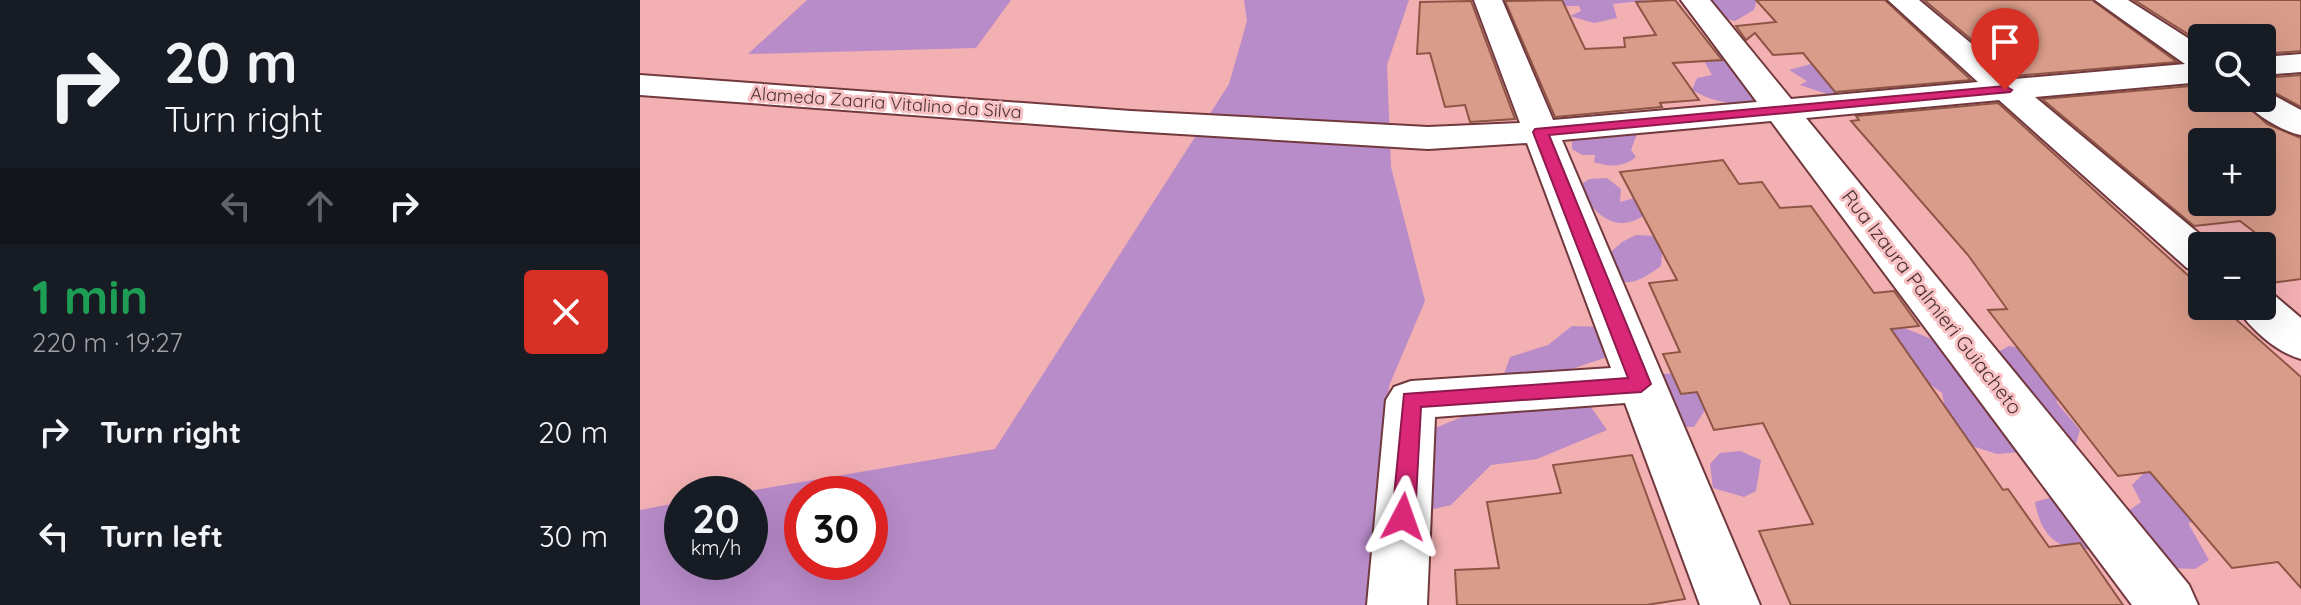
<!DOCTYPE html>
<html lang="en">
<head>
<meta charset="utf-8">
<style>
	:root { --surface:#171b24; --page:#20242c; --text:#f1f3f6; --muted:#9ea1a6 }
	body { margin:0; font-family:Quicksand,sans-serif; background:var(--page); color:var(--text); height:100vh; display:flex; flex-direction:column; font-size:30px; white-space:nowrap }
	* { box-sizing:border-box; margin:0 }
	p { font-size:26px; color:var(--muted) }
	.icon { flex:none; width:44px; height:44px; fill:none; stroke:currentColor; stroke-width:2; stroke-linecap:round; stroke-linejoin:round }
	.map { position:relative; flex:1; overflow:hidden }
	.panel { display:flex; flex-direction:column; background:var(--surface); width:640px }
	.panel>* { flex:none }
	.top-card { background:#171b24; color:var(--text); overflow:hidden }
	.buttons { position:absolute; left:1548px; top:24px; display:grid; gap:16px }
	.buttons a { display:grid; place-items:center; width:88px; height:88px; border-radius:8px; background:var(--surface); box-shadow:0 8px 32px #0002; font-size:40px }
	.speed { position:absolute; left:24px; top:476px; display:flex; gap:16px; font-size:40px; font-weight:700; text-align:center }
	.speed>* { display:grid; place-content:center; width:104px; height:104px; border-radius:50%; background:var(--surface); box-shadow:0 8px 32px #0002; line-height:1 }
	.speed small { font-size:20px; font-weight:400 }
	.speed .limit { border:12px solid #d22; background:#fff; color:#111 }
	.pin { position:absolute; display:grid; place-items:center; width:68px; height:68px; color:#fff; margin:-82px -34px; border-radius:50% 50% 50% 0; rotate:-45deg; box-shadow:0 0 8px #0007 }
	.pin .icon { rotate:45deg }
	.me { position:absolute; width:88px; margin:-44px; rotate:4deg; stroke-linejoin:round; filter:drop-shadow(0 0 6px #0008) }
	.turn { display:flex; align-items:center; gap:28px; height:168px; padding:0 32px; font-size:36px }
	.turn .icon { width:104px; height:104px; stroke-width:2.5 }
	.turn b { display:block; font-size:56px; line-height:68px }
	.lanes { display:flex; align-items:center; height:76px; padding:0 32px; background:#0003; justify-content:center; gap:40px; direction:ltr }
	.lanes .off { opacity:.35 }
	.round { display:grid; place-items:center; flex:none; width:84px; height:84px; border-radius:8px; background:var(--page) }
	.head { display:flex; align-items:center; justify-content:space-between; height:136px; padding:0 32px }
	h1 { font-size:48px; font-weight:700; line-height:60px; color:#1e9e55 }
	ul { padding:0; list-style:none }
	li { display:flex; align-items:center; gap:24px; height:104px; padding:0 32px }
	li div { flex:1 }
	li b { display:block; font-size:30px }
	li em { font-style:normal }
	main { display:flex; flex:1; min-height:0 }
	.map>svg:first-child { display:block }
	.green { fill:#b88bc9; fill-rule:evenodd }
	.building { fill:#da9c8a; stroke:#8d5545; stroke-width:2; fill-rule:evenodd }
	.lines { fill:none; stroke-linecap:round; stroke-linejoin:round }
	.minor-casing { stroke:#71393d; stroke-width:4 }
	.minor { fill:#fff; fill-rule:evenodd }
	.route { fill:#db2777; stroke:#8e194d; stroke-width:2 }
	.labels { text-anchor:middle; stroke-width:6; stroke-linejoin:round; paint-order:stroke }
	.far-street-label { font-size:18px; fill:#4b3031; stroke:#f8c1c3 }
	.street-label { font-size:20px; fill:#4b3031; stroke:#f8c1c3 }
</style>
</head>
<body>
<main>
<section class="panel">
<div class="top-card">
<div class="turn"><svg class="icon" aria-label="right" viewBox="0 0 24 24"><path d="M7 20v-9h11M14 6l5 5-5 5"/></svg><div><b>20 m</b>Turn right</div></div>
<div class="lanes"><svg class="icon off" aria-label="left" viewBox="0 0 24 24"><path d="M17 20v-9H6M10 6l-5 5 5 5"/></svg><svg class="icon off" aria-label="ahead" viewBox="0 0 24 24"><path d="M12 20V5M6 11l6-6 6 6"/></svg><svg class="icon" aria-label="right" viewBox="0 0 24 24"><path d="M7 20v-9h11M14 6l5 5-5 5"/></svg></div>
</div>
<div class="head"><div><h1>1 min</h1><p>220 m · 19:27</p></div><a class="round" style="background:#d93025;color:#fff"><svg class="icon" aria-label="close" viewBox="0 0 24 24"><path d="M6 6l12 12M18 6L6 18"/></svg></a></div>
<ul>
<li><svg class="icon" aria-label="right" viewBox="0 0 24 24"><path d="M7 20v-9h11M14 6l5 5-5 5"/></svg><div><b>Turn right</b></div><em>20 m</em></li>
<li><svg class="icon" aria-label="left" viewBox="0 0 24 24"><path d="M17 20v-9H6M10 6l-5 5 5 5"/></svg><div><b>Turn left</b></div><em>30 m</em></li>
</ul>
</section>
<div class="map">
<svg width="1661" height="605" viewBox="0 0 1661 605">
	<rect width="100%" height="100%" fill="#f3b0b2"/>
	<g class="green">
		<path d="M167 0H371L336 48 108 54Z"/>
		<path d="M604 0H769L747 65 751 167 785 301 749 386 732 605H0V510L42 502V562H110V494H92L355 449 589 84 607 21ZM162 494H230V562H162Z"/>
		<path d="M916 0H1010L973 4 977 18 954 23 930 16 941 11 939 6H925Z"/>
		<path d="M1071 0H1117L1114 10 1095 21 1086 19Z"/>
		<path d="M1076 52H1093L1128 100C1099 106 1079 105 1052 90L1057 78 1072 75 1062 57Z"/>
		<path d="M1178 62 1198 83 1196 93 1190 95 1160 85 1167 81 1149 70Z"/>
		<path d="M984 129 997 134 991 150 996 157C982 168 970 167 954 162L955 155H942L932 149V138Z"/>
		<path d="M967 178 981 189 980 202 1001 196 1006 214C976 236 953 214 939 186L949 179Z"/>
		<path d="M996 235 1014 236 1022 253 1021 266C996 284 979 293 961 261L982 242Z"/>
		<path d="M932 326 961 327 967 357 926 371 967 430 897 459 851 465 811 505 781 512 785 432 832 413 856 397 870 357 908 345Z"/>
		<path d="M1262 327 1343 360 1369 346 1387 349 1416 385 1417 403 1440 430 1435 447 1357 454 1332 446 1305 408 1302 393 1258 361 1238 330Z"/>
		<path d="M1045 373 1067 391 1065 410 1054 427 1030 426 1020 374Z"/>
		<path d="M1100 451 1121 460 1116 491 1104 497 1073 488 1070 464 1080 453Z"/>
		<path d="M1526 470 1563 521 1548 523 1569 560 1555 569 1533 568 1487 512 1501 502 1492 485 1504 473Z"/>
		<path d="M1416 496 1452 549C1417 551 1401 536 1395 502Z"/>
	</g>
	<g class="building">
		<path d="M922 0 945 49 985 47 984 38 1016 35 996 2 1035 0 1082 60 1033 63 1059 100 1020 103 1022 107 915 117 865 1Z"/>
		<path d="M1116 0H1245L1331 80 1195 92 1163 53 1133 55 1115 33 1106 40 1096 26 1136 22Z"/>
		<path d="M1284 0H1452L1537 62 1375 76Z"/>
		<path d="M1494 0H1661V51L1622 54V38H1562V43Z"/>
		<path d="M831 1 875 119 830 122 825 105 805 107 790 53 777 54 780 2Z"/>
		<path d="M1661 75V107L1622 86V78Z"/>
		<path d="M1562 85V98H1599L1627 124 1661 138V279L1622 284V238L1600 221 1554 226 1402 99ZM1562 142H1622V202H1562Z"/>
		<path d="M1358 103 1562 288V306H1581L1661 377V588L1638 562 1592 568 1510 472 1478 476 1348 310 1367 309 1328 255 1211 121 1219 120 1216 116Z"/>
		<path d="M1083 160 1099 184 1122 182 1140 208 1171 206 1234 293 1254 291 1279 326 1251 329 1363 490 1368 489 1409 547 1440 543 1483 605H1151L1119 531 1173 524 1123 423 1074 430 1057 392 1041 394 1023 354 1040 352 1009 283 1037 280 980 172Z"/>
		<path d="M992 455 1045 599 1006 605H817L815 570 859 568 847 502 921 493 913 465Z"/>
	</g>
	<g class="lines">
		<g class="minor-casing">
			<g id="minor">
				<path d="M834 0H862L913 120 1117 102 1041 0H1070L1151 99 1338 82 1248 0H1279L1374 79 1545 64 1455 0H1488L1562 47V82L1395 97 1574 246H1562V271L1547 268 1359 100 1166 118 1549 585 1558 605H1492L1131 121 922 140 1120 605H1060L985 403 795 417 787 605H727L746 400 754 387 771 381 971 368 887 143 788 149 491 131 0 95V75L491 111 788 127 880 123Z"/>
				<path d="M1661 54V72L1622 75V57Z"/>
				<path d="M1622 89 1661 110V135C1642 131 1614 115 1602 98H1622Z"/>
				<path d="M1622 292 1634 295 1661 318V359C1636 352 1609 328 1596 306H1622Z"/>
			</g>
		</g>
		<use href="#minor" class="minor"/>
	</g>
	<path class="route" d="M1365 86 1372 90 1370 92 909 135 1011 384 1001 392 781 407 775 517 771 524 763 527 755 524 752 517 764 394 988 378 893 132 895 129Z"/>
	<g class="labels">
		<g class="far-street-label">
			<text transform="translate(246 103) rotate(4)" y="6">Alameda Zaaria Vitalino da Silva</text>
		</g>
		<g class="street-label">
			<text transform="translate(1292 302) rotate(52)" y="7">Rua Izaura Palmieri Guiacheto</text>
		</g>
	</g>
</svg>
<div class="buttons">
<a><svg class="icon" aria-label="search" viewBox="0 0 24 24"><circle cx="10" cy="10" r="6"/><path d="M15 15l6 6"/></svg></a>
<a>+</a>
<a>−</a>
</div>
<div class="speed"><div>20<small>km/h</small></div><div class="limit">30</div></div>
<div class="pin" style="left:1365px;top:90px;background:#d93025"><svg class="icon" aria-label="arrive" viewBox="0 0 24 24"><path d="M6 21V4h12l-3 4 3 4H6"/></svg></div>
<svg class="me" style="left:763px;top:517px" viewBox="-20 -20 40 40"><path d="M0-17L14 15 0 8-14 15z" fill="#db2777" stroke="#fff" stroke-width="4"/></svg>
</div>
</main>
</body>
</html>
